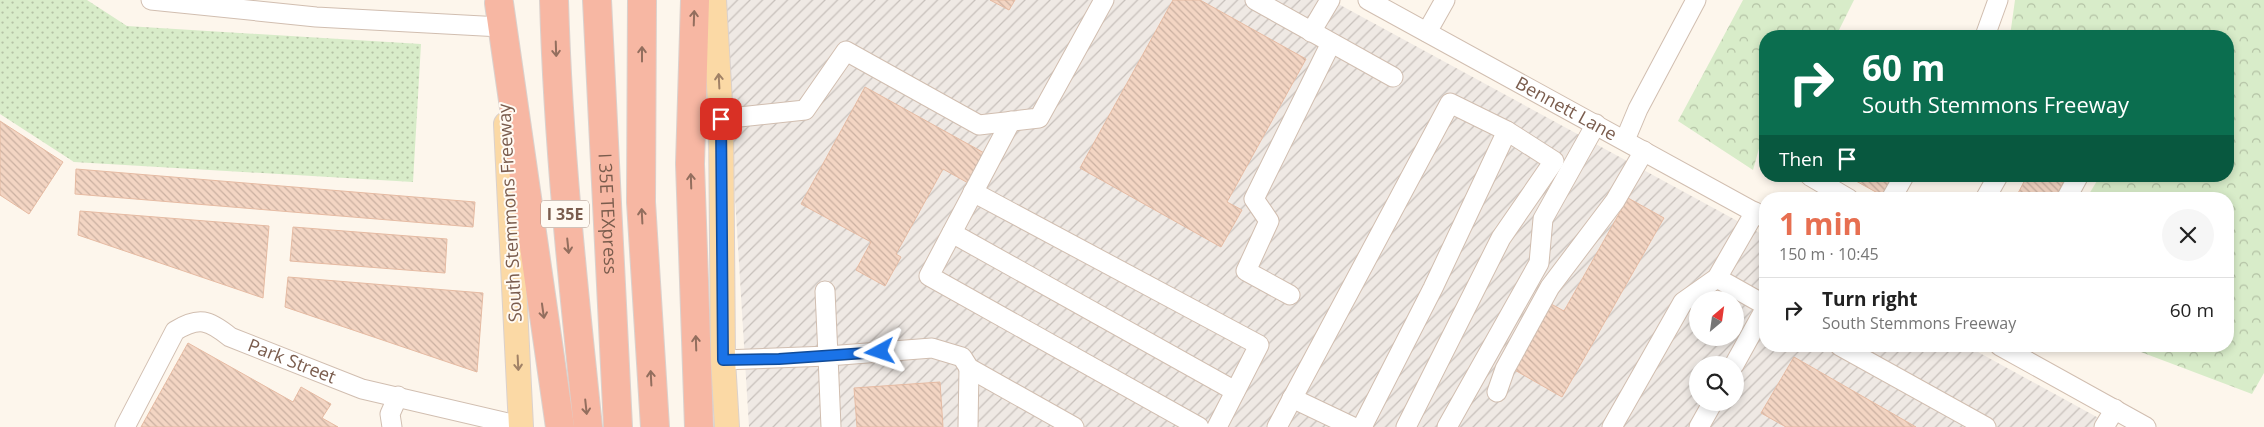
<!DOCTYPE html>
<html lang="en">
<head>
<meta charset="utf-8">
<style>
	:root { --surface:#fff; --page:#f6f6f6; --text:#222; --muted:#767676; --line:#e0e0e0; --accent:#e76f51 }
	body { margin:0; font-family:"Open Sans",sans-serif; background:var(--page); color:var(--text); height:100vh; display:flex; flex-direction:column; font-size:19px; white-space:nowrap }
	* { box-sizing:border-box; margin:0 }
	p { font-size:16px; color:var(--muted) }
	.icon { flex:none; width:28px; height:28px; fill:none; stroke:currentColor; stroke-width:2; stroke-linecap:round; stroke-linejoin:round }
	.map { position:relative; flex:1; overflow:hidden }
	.panel { position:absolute; left:1759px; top:192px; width:475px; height:160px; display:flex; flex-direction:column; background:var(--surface); border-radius:20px; box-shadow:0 2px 8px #0003 }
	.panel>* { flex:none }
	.top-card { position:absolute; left:1759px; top:30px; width:475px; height:152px; border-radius:20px; box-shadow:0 2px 8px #0003; background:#0b6e4f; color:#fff; overflow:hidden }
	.needle { width:32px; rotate:29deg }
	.tools { position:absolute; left:1689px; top:291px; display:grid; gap:10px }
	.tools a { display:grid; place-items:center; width:55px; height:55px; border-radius:50%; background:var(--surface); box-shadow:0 2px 8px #0003; font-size:25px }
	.pin { position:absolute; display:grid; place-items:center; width:42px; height:42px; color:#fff; margin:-21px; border-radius:10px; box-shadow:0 2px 8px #0006 }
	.me { position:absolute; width:55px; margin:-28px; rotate:265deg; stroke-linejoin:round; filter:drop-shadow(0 0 4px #0008) }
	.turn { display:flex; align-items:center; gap:18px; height:105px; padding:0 20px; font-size:22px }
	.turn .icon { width:65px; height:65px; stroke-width:2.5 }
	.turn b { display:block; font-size:35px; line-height:42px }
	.then { display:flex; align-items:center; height:48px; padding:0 20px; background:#0003; gap:10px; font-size:19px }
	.round { display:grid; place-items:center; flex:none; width:52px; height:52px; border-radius:26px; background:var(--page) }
	.headline { display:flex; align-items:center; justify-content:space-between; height:85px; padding:0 20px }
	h1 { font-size:30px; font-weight:700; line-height:38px; color:var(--accent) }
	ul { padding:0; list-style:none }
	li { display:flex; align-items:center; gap:15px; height:65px; padding:0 20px; border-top:1px solid var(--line) }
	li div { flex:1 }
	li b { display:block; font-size:19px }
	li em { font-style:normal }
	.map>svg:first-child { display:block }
	.industrial { fill:url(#industrial-furrows); fill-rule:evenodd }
	.grass { fill:url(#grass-dots) }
	.forest { fill:url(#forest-crowns) }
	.building { fill:url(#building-back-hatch); stroke:#e6bba3 }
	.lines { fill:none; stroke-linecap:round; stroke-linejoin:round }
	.minor-casing { stroke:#d1beb0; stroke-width:21 }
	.major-casing { stroke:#dad1cd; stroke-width:26 }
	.highway-casing { stroke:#dad1cd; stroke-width:30 }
	.minor { stroke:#fff; stroke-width:19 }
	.major { stroke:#fbd9a5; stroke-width:24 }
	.highway { stroke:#f7b7a3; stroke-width:28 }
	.oneway { stroke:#936e5e }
	.oneway2 { stroke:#a18267 }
	.route-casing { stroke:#114b97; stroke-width:12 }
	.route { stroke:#1a73e8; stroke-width:9 }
	.labels { text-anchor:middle; stroke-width:4; stroke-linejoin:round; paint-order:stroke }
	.shield { fill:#fffaf3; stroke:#a28b7f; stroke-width:1 }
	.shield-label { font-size:16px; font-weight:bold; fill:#7a5c4d }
	.street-label { font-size:18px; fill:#7a5c4d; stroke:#fffaf3 }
</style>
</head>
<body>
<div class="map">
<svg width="2264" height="427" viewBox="0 0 2264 427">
	<defs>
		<pattern id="industrial-furrows" width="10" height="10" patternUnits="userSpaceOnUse" patternTransform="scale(1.25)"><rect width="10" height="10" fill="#efe9e4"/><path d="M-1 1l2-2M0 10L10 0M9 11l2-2" fill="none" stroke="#c7c0bb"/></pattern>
		<pattern id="grass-dots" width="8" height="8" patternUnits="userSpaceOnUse" patternTransform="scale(1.25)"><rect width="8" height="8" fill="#d8ecc9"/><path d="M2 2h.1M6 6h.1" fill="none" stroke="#b4c2a5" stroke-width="1.8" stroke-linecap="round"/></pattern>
		<pattern id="forest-crowns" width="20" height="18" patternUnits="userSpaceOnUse" patternTransform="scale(1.25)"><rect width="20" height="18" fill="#d8ecc9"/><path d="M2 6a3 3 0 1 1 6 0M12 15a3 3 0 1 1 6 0" fill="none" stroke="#b4c2a5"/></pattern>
		<pattern id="building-back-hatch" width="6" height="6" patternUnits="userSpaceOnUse" patternTransform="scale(1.25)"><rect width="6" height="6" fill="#f3d5c3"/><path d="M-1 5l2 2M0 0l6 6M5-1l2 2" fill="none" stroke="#cab0a1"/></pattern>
	</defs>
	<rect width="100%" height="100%" fill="#fdf6ec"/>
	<path class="industrial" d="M723 0H1331L1765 236V346H1967L2115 427H749ZM1698 300H1735V338H1698ZM1698 365H1735V402H1698Z"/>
	<path class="grass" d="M0 0H87L127 26 421 44 413 182 74 162 0 114Z"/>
	<g class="forest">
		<path d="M1743 0H1854L1836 36H1765V127L1753 170 1678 121Z"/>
		<path d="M2015 0H2264V373L2252 394 2125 346H2228V199H2086L2100 176H2228V36H2010Z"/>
	</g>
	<g class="building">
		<path d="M990 0H1015L1009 10Z"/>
		<path d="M1173 0H1200L1306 59 1227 202 1242 210 1221 247 1080 168Z"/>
		<path d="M865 87 986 154 970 184 943 169 896 254 901 257 885 286 856 270 871 242 801 204Z"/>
		<path d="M0 121 63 162 29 214 0 195Z"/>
		<path d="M76 169 475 202 473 227 75 194Z"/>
		<path d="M1847 176H1894L1883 196Z"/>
		<path d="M2027 176H2050L2063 183 2054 199H2015Z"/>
		<path d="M1628 198 1664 218 1562 397 1513 369 1551 304 1564 311Z"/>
		<path d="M80 211 269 226 263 298 78 235Z"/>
		<path d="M293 227 447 239 445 273 290 261Z"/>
		<path d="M288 277 483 293 477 372 285 307Z"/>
		<path d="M188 343 293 402 301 387 331 404 322 418 338 427H141Z"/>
		<path d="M1794 357 1916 427H1786L1761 413Z"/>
		<path d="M940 382 943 427H857L854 388Z"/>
	</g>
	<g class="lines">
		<g class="minor-casing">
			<g id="minor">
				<path d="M151 0 316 17 501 27"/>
				<path d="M1255 0 1393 77"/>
				<path id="s1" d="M1368 0 1765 218"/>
				<path d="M1311 32 1330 0"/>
				<path d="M1427 32 1445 0"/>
				<path d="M1985 36 1998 0"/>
				<path d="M721 119 805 110 846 51 979 125 1039 118 1104 0"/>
				<path d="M1011 121 929 276 1199 427"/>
				<path d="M1625 140 1638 109 1696 0"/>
				<path d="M1810 176 1849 199"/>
				<path d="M973 192 1259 345 1217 427"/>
				<path d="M1891 199 1904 176"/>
				<path d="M1985 199 1998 176"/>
				<path d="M2066 199 2078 177 2076 176"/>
				<path d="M952 233 1235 391"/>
				<path d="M1717 278 1765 305"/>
				<path d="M1290 295 1246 271 1269 221 1254 199 1331 43"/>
				<path d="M1840 346 1986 427"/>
				<path d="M2000 346 2146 427"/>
				<path d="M723 360 828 356 825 291"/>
				<path d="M1734 365 1765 309"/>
				<path d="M1497 392 1505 369 1550 287 1615 201 1644 151"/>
				<path d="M1292 398 1353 427"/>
				<path id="s2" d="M125 427 175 331C199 316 209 320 230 337L362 389 521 426"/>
				<path d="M392 427 390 414 398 396"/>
				<path d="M831 427 828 356 932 348 962 357 969 368 1074 427"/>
				<path d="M968 427 969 368"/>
				<path d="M1277 427 1450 103 1507 131 1433 288 1362 427"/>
				<path d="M1406 427 1501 238 1554 161 1507 131"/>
				<path d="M1447 427 1539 263 1543 219 1596 124"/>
				<path d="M1612 427 1683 302 1717 278 1755 212"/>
				<path d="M1699 427 1713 402"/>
				<path d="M2104 427 2115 409"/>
			</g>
		</g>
		<g class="major-casing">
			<g id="major">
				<path d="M714 0 721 119 723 360 727 427"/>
				<path d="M506 124 521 427"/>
			</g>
		</g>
		<g class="highway-casing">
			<g id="highway">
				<path d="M554 0C558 143 573 285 588 427"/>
				<path id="s3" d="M597 0 618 427"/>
				<path d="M642 0 641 202 655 427"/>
				<path d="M695 0 690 164 699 427"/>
				<path d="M499 3 560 427"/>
			</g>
		</g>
		<use href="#minor" class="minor"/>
		<use href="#major" class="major"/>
		<use href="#highway" class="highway"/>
	</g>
	<defs><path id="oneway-shaft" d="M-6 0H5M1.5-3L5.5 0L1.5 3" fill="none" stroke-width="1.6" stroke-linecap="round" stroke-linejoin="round" transform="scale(1.25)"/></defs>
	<g class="oneway">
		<use href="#oneway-shaft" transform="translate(694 18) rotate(-88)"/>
		<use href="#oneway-shaft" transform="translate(556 49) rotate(88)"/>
		<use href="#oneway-shaft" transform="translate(642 54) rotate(-90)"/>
		<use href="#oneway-shaft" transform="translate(691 181) rotate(-92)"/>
		<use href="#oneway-shaft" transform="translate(642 216) rotate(-93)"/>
		<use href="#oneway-shaft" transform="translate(568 246) rotate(84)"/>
		<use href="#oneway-shaft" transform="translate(543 311) rotate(82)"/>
		<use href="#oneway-shaft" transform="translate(696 343) rotate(-92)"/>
		<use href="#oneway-shaft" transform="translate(651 378) rotate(-93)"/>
		<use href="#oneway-shaft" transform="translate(586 407) rotate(84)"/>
	</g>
	<g class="oneway2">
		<use href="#oneway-shaft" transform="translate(719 81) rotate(-93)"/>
		<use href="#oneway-shaft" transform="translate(518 363) rotate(87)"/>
	</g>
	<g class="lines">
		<g class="route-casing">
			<path id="route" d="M721 119 723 360 779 359 880 352"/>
		</g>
		<use href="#route" class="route"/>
	</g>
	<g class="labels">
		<rect class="shield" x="541" y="200.5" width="48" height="27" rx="4"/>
		<g class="shield-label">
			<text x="565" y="220">I 35E</text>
		</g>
		<g class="street-label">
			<text dy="6" stroke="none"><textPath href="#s1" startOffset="226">Bennett Lane</textPath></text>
			<text transform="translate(510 213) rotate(-93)" y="6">South Stemmons Freeway</text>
			<text dy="6" stroke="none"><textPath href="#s3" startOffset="214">I 35E TEXpress</textPath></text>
			<text dy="6" stroke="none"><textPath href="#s2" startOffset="236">Park Street</textPath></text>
		</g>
	</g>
</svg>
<div class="tools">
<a><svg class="needle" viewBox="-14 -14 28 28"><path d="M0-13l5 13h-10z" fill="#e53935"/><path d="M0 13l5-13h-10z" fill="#767676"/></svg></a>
<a><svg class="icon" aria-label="search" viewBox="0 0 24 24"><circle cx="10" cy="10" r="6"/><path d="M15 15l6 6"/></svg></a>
</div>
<div class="pin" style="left:721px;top:119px;background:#d93025"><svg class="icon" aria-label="arrive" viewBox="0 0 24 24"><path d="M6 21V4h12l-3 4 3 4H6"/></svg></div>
<svg class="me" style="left:880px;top:352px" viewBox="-20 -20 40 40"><path d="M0-17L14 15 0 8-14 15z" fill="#1a73e8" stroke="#fff" stroke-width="4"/></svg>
<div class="top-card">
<div class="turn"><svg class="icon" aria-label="right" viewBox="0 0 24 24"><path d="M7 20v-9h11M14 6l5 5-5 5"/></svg><div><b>60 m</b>South Stemmons Freeway</div></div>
<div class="then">Then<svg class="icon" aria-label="arrive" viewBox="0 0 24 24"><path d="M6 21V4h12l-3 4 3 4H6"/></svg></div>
</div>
<section class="panel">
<div class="headline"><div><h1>1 min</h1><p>150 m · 10:45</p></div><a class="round"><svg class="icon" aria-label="close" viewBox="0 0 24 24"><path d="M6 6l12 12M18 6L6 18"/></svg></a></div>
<ul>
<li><svg class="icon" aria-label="right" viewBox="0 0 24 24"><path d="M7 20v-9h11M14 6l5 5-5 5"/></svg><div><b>Turn right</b><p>South Stemmons Freeway</p></div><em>60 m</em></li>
</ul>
</section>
</div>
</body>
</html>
